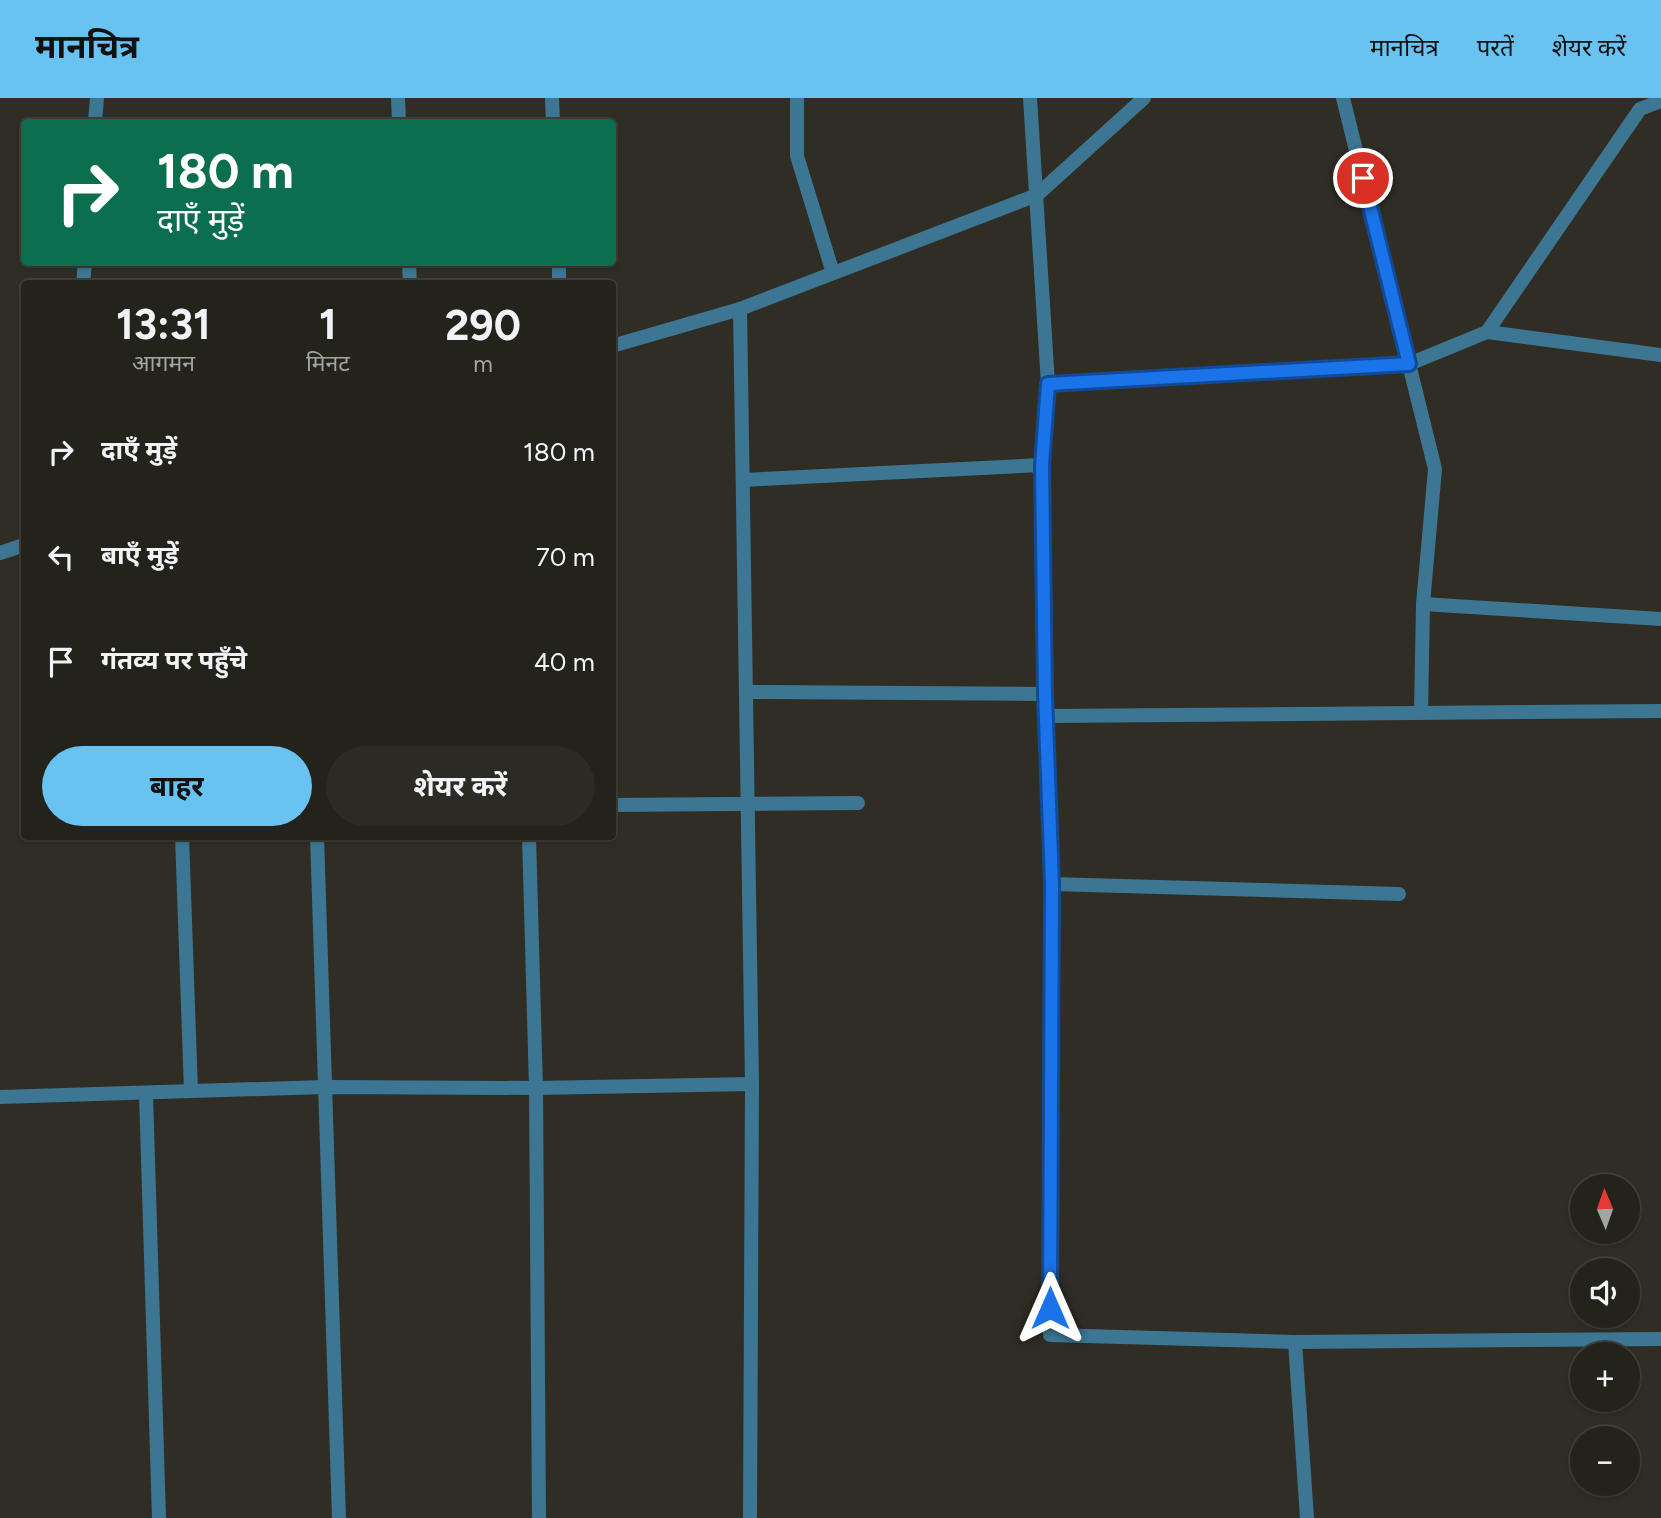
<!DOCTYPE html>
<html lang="hi">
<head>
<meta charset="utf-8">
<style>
	:root { --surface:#23221b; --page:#2b2a24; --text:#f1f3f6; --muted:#a3a4a3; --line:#403f3a; --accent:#69c3f1 }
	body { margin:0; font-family:Figtree,"Noto Sans Devanagari",sans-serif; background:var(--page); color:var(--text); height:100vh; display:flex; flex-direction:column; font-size:26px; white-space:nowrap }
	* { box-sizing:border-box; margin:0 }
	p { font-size:23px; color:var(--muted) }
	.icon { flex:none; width:38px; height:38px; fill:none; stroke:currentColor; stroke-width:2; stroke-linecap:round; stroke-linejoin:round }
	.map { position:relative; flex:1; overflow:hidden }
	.side { position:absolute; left:21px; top:182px; width:595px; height:560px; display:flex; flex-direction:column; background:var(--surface); border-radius:7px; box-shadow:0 2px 5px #0004,0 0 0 2px var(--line) }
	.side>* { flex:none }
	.top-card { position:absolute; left:21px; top:21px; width:595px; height:147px; border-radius:7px; box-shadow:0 2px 5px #0004,0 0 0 2px var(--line); background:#0b6e4f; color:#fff; overflow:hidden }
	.needle { width:46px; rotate:358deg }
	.fabs { position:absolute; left:1570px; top:1076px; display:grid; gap:14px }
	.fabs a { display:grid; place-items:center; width:70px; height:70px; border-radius:50%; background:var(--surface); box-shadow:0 2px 5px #0004,0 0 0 2px var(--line); font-size:35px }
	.pin { position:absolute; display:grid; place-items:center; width:60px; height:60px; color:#fff; margin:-30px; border:4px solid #fff; border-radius:50%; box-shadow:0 2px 7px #0007 }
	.me { position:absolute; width:77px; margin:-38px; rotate:0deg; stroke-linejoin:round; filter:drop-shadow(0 0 5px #0008) }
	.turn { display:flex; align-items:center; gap:24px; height:147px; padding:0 21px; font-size:32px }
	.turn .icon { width:91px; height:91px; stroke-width:2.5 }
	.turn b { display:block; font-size:49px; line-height:60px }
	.eta { display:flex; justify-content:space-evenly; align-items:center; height:119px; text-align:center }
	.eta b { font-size:42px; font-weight:700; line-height:49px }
	.cta { display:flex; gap:14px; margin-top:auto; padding:14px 21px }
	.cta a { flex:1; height:80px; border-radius:42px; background:var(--accent); color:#111; font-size:28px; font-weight:700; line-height:80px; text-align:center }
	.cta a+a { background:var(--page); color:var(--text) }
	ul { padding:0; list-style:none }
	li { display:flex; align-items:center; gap:21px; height:105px; padding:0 21px }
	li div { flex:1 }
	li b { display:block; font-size:26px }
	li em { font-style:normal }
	header { display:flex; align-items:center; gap:42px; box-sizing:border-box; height:98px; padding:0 35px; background:var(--accent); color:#111 }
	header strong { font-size:33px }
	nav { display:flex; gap:38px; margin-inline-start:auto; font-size:24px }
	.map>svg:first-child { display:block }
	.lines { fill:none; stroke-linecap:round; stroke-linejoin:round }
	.minor { stroke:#3d7693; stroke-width:14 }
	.tertiary { stroke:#3d7693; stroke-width:14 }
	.route-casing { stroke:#114b97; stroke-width:18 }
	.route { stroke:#1a73e8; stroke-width:12 }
</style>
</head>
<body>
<header>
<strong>मानचित्र</strong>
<nav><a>मानचित्र</a><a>परतें</a><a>शेयर करें</a></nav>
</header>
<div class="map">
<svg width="1661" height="1420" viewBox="0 0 1661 1420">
	<rect width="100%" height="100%" fill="#2f2d24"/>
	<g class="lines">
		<g class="minor">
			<path d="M398 0 399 24"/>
			<path d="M552 0 553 24"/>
			<path d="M797 0V58L833 175"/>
			<path d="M1030 0 1048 286 1042 367 1045 596 1052 786 1050 1237 1295 1244 1661 1241"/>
			<path d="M1343 0 1435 371 1423 506 1421 615"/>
			<path d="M95 24 97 0"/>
			<path d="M409 164 410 186"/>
			<path d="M559 164V186"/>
			<path d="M83 186 85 164"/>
			<path d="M740 211 752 986 750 1420"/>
			<path d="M1487 234 1640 11 1661 3"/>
			<path d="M1048 286 1409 266 1487 234 1661 257"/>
			<path d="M743 382 1042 367"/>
			<path d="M1423 506 1661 521"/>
			<path d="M746 594 1045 596"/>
			<path d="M1047 618 1661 613"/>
			<path d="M612 707 858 705"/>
			<path d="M182 738 191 993"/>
			<path d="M317 738 339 1420"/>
			<path d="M529 738 536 990 539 1420"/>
			<path d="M1052 786 1399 796"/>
			<path d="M146 996 159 1420"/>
			<path d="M0 999 324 989 536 990 752 986"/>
			<path d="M1295 1244 1307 1420"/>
		</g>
		<g class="tertiary">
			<path d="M612 248 740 211 1037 97 1144 0"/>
			<path d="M0 455 24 447"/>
		</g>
	</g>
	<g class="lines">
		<g class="route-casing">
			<path id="route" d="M1050 1210 1052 786 1045 596 1042 367 1048 286 1409 266 1363 80"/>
		</g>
		<use href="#route" class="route"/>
	</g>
</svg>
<div class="fabs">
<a><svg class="needle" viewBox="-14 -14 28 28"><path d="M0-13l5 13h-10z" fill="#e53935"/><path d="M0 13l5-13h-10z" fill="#a3a4a3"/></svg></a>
<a><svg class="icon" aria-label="sound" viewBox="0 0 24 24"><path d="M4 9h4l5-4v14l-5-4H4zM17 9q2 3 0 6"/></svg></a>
<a>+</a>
<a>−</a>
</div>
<div class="pin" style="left:1363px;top:80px;background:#d93025"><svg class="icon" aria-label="arrive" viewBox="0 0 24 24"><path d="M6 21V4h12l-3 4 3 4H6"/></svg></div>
<svg class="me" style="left:1050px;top:1210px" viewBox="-20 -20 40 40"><path d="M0-17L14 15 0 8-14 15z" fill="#1a73e8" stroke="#fff" stroke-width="4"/></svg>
<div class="top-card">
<div class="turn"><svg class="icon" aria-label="right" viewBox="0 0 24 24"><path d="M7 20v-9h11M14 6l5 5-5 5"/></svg><div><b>180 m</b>दाएँ मुड़ें</div></div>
</div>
<section class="side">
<div class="eta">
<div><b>13:31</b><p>आगमन</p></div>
<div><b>1</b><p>मिनट</p></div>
<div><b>290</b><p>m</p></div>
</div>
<ul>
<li><svg class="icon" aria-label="right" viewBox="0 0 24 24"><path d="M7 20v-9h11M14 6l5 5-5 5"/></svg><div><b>दाएँ मुड़ें</b></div><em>180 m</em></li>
<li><svg class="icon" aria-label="left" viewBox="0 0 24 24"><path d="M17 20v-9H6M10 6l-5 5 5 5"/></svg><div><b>बाएँ मुड़ें</b></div><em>70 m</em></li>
<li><svg class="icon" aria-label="arrive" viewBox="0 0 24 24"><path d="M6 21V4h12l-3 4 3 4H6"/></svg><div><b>गंतव्य पर पहुँचे</b></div><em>40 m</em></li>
</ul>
<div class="cta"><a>बाहर</a><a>शेयर करें</a></div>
</section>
</div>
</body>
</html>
